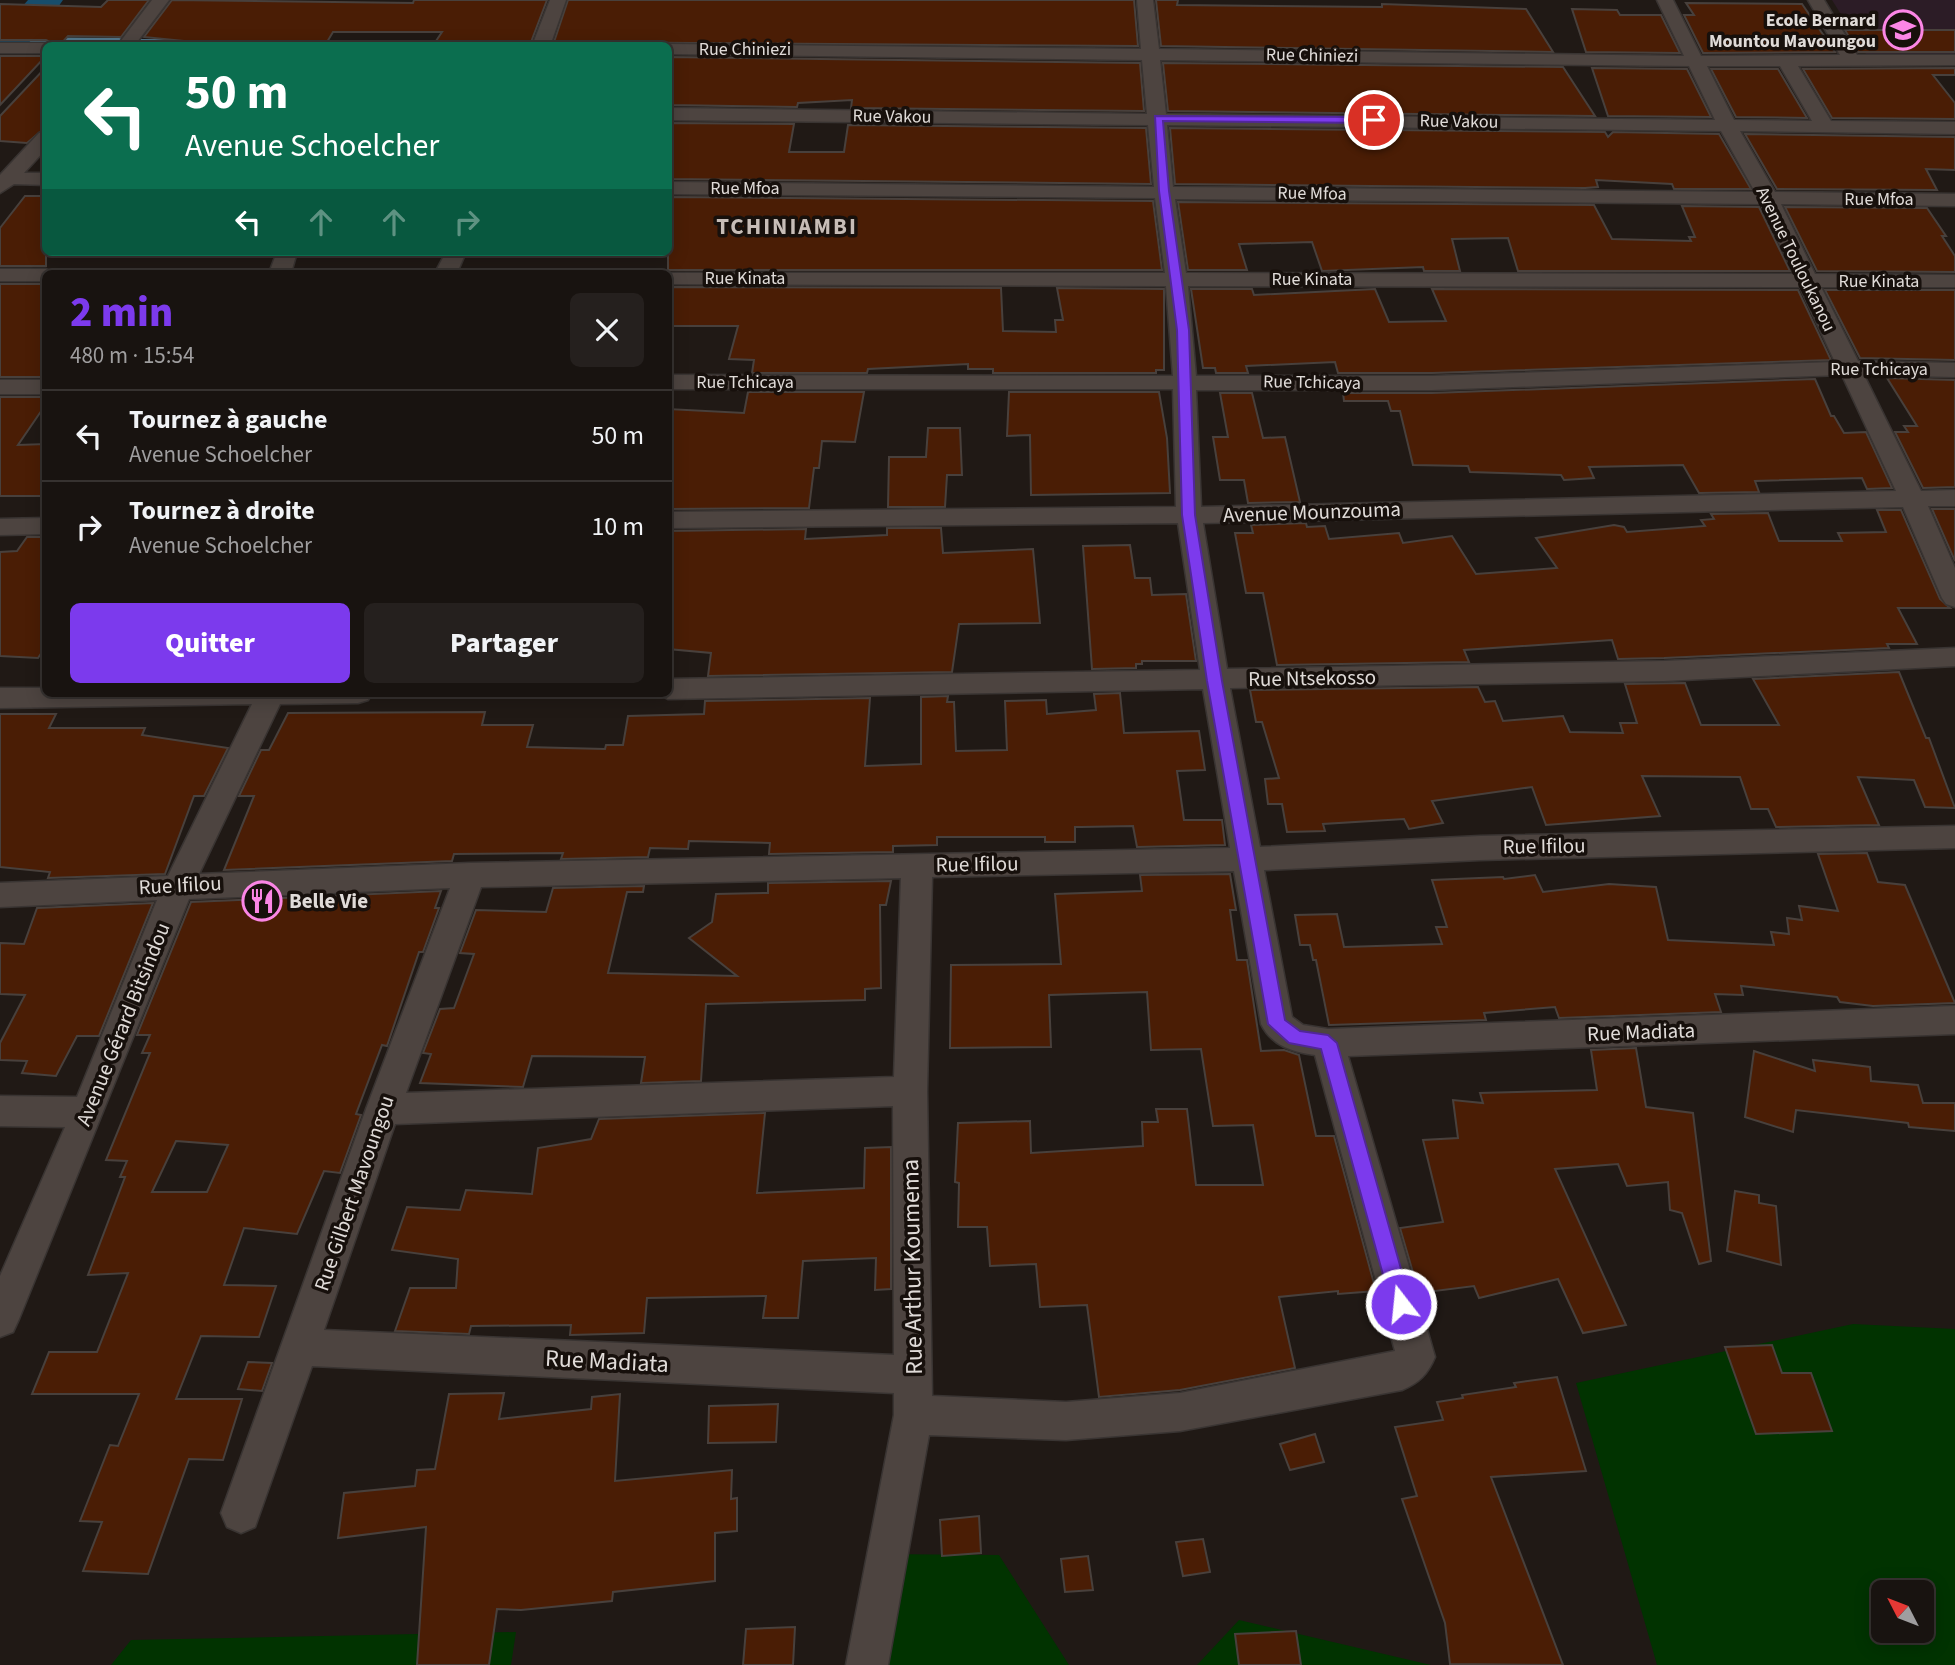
<!DOCTYPE html>
<html lang="fr">
<head>
<meta charset="utf-8">
<style>
	:root { --surface:#181310; --page:#25201e; --text:#f1f3f6; --muted:#9f9e9f; --line:#363230; --accent:#7c3aed }
	body { margin:0; font-family:"Source Sans 3",sans-serif; background:var(--page); color:var(--text); height:100vh; display:flex; flex-direction:column; font-size:26px; white-space:nowrap }
	* { box-sizing:border-box; margin:0 }
	p { font-size:23px; color:var(--muted) }
	.icon { flex:none; width:38px; height:38px; fill:none; stroke:currentColor; stroke-width:2; stroke-linecap:round; stroke-linejoin:round }
	.map { position:relative; flex:1; overflow:hidden }
	.sheet { position:absolute; left:42px; top:270px; width:630px; height:427px; display:flex; flex-direction:column; background:var(--surface); border-radius:10px; box-shadow:0 4px 18px #0003,0 0 0 2px var(--line) }
	.sheet>* { flex:none }
	.hud { position:absolute; left:42px; top:42px; width:630px; height:214px; border-radius:10px; box-shadow:0 4px 18px #0003,0 0 0 2px var(--line); background:#0b6e4f; color:#fff; overflow:hidden }
	.needle { width:46px; rotate:312deg }
	.buttons { position:absolute; left:1871px; top:1580px; display:grid; gap:14px }
	.buttons a { display:grid; place-items:center; width:63px; height:63px; border-radius:10px; background:var(--surface); box-shadow:0 4px 18px #0003,0 0 0 2px var(--line); font-size:35px }
	.pin { position:absolute; display:grid; place-items:center; width:60px; height:60px; color:#fff; margin:-30px; border:4px solid #fff; border-radius:50%; box-shadow:0 2px 7px #0007 }
	.me { position:absolute; width:77px; margin:-38px; rotate:344deg; stroke-linejoin:round; filter:drop-shadow(0 0 5px #0008) }
	.turn { display:flex; align-items:center; gap:24px; height:147px; padding:0 28px; font-size:32px }
	.turn .icon { width:91px; height:91px; stroke-width:2.5 }
	.turn b { display:block; font-size:49px; line-height:60px }
	.lanes { display:flex; align-items:center; height:66px; padding:0 28px; background:#0003; justify-content:center; gap:35px; direction:ltr }
	.lanes .off { opacity:.35 }
	.round { display:grid; place-items:center; flex:none; width:74px; height:74px; border-radius:10px; background:var(--page) }
	.headline { display:flex; align-items:center; justify-content:space-between; height:119px; padding:0 28px }
	h1 { font-size:42px; font-weight:800; line-height:52px; color:var(--accent) }
	.cta { display:flex; gap:14px; margin-top:auto; padding:14px 28px }
	.cta a { flex:1; height:80px; border-radius:10px; background:var(--accent); color:#fff; font-size:28px; font-weight:800; line-height:80px; text-align:center }
	.cta a+a { background:var(--page); color:var(--text) }
	ul { padding:0; list-style:none }
	li { display:flex; align-items:center; gap:21px; height:91px; padding:0 28px; border-top:2px solid var(--line) }
	li div { flex:1 }
	li b { display:block; font-size:26px }
	li em { font-style:normal }
	.map>svg:first-child { display:block }
	.education { fill:#2c1c26 }
	.green { fill:#013300; fill-rule:evenodd }
	.lines { fill:none; stroke-linecap:round; stroke-linejoin:round }
	.stream { stroke:#53788c; stroke-width:6 }
	.river { fill:#174d6c; fill-rule:evenodd }
	.building { fill:#4a1d05; stroke:#48403c; stroke-width:2; fill-rule:evenodd }
	.minor-casing { stroke:#393432; stroke-width:3 }
	.minor { fill:#4d4440; fill-rule:evenodd }
	.route { fill:#7c3aed; stroke:#51269a; stroke-width:2 }
	.labels { text-anchor:middle; stroke-width:7; stroke-linejoin:round; paint-order:stroke }
	.far-poi-label { font-size:18px; font-weight:bold; fill:#e0dbd8; stroke:#17100c; text-anchor:end }
	.far-street-label { font-size:18px; fill:#e0dbd8; stroke:#17100c }
	.street-label { font-size:21px; fill:#e0dbd8; stroke:#17100c }
	.poi-label { font-size:21px; font-weight:bold; fill:#e0dbd8; stroke:#17100c; text-anchor:start }
	.far-district-label { font-size:23px; font-weight:bold; letter-spacing:2px; fill:#c7bdb7; stroke:#17100c }
	.near-street-label { font-size:24px; fill:#e0dbd8; stroke:#17100c }
</style>
</head>
<body>
<div class="map">
<svg width="1955" height="1665" viewBox="0 0 1955 1665">
	<rect width="100%" height="100%" fill="#201915"/>
	<path class="education" d="M1832 0H1955V60L1869 59Z"/>
	<g class="green">
		<path d="M1853 1324 1955 1329V1665H1657L1576 1383ZM1883 1592H1922V1631H1883Z"/>
		<path d="M874 1554 999 1555 1069 1665H858Z"/>
		<path d="M1239 1620 1431 1665H1197Z"/>
		<path d="M516 1632 511 1665H111L131 1640Z"/>
	</g>
	<g class="lines">
		<g class="stream">
			<path d="M0 40 119 41"/>
			<path d="M134 42 510 44"/>
		</g>
		<path class="river" d="M28 0H63C49 20 27 58 0 51V32Z"/>
	</g>
	<g class="building">
		<path d="M108 0H149L121 37 68 36 59 46 46 40H0V4L101 7Z"/>
		<path d="M172 0 413 3 414 0H547L531 42 519 44 436 41 442 32H333L327 42 184 41 144 37Z"/>
		<path d="M568 0H1134L1138 46 554 42Z"/>
		<path d="M1156 0H1178L1177 5 1382 7V4L1526 9 1553 52 1161 46Z"/>
		<path d="M1686 3 1802 4 1835 52 1703 53 1684 15H1694Z"/>
		<path d="M1572 9 1617 10 1620 15H1661L1680 53 1586 52Z"/>
		<path d="M1845 30H1955V52H1858Z"/>
		<path d="M0 56H46L0 105Z"/>
		<path d="M668 57 1140 63 1144 111 851 108 852 100 798 103 797 107 668 105Z"/>
		<path d="M1163 63 1563 67 1595 116 1168 111Z"/>
		<path d="M46 67V127L27 143 0 141V116Z"/>
		<path d="M1592 68 1687 69 1711 117 1608 116Z"/>
		<path d="M1955 68V75H1933L1955 103V119L1832 118 1803 69Z"/>
		<path d="M1711 69H1778L1807 118 1736 117Z"/>
		<path d="M668 123 794 124 789 152H844L848 125 1146 128 1151 184 668 179Z"/>
		<path d="M1170 128 1605 132 1608 137 1613 132 1719 134 1751 189H1674L1672 184 1596 180 1598 187 1585 188 1175 184Z"/>
		<path d="M1745 134 1955 137V170L1926 169 1937 190 1777 189Z"/>
		<path d="M25 196H46V266H0V228Z"/>
		<path d="M668 197 1153 201 1162 270H668Z"/>
		<path d="M1178 202 1594 205 1612 239 1691 241 1689 237H1695L1682 206 1759 207 1790 271H1518L1508 238 1452 239 1460 271H1424L1423 267 1322 271 1312 242 1239 244 1247 270H1188Z"/>
		<path d="M1785 207 1927 208 1946 236H1942L1955 256V272L1817 271Z"/>
		<rect x="0" y="284" width="46" height="93"/>
		<path d="M668 287 1001 288 1003 331 1056 332 1055 320H1063L1057 288 1164 289V370H1156V373H993V369H968V364L868 369 867 373H752L754 360 729 359 738 326H668Z"/>
		<path d="M1191 289H1252L1254 295 1375 289 1389 322 1446 321 1432 289 1798 290 1831 360 1432 373H1338L1335 362 1246 366 1248 373H1216L1215 368H1203Z"/>
		<path d="M1825 290H1955V360L1860 358Z"/>
		<path d="M1887 378 1955 380V487L1923 488 1895 432H1908L1904 426H1917Z"/>
		<path d="M1815 379 1831 416H1834L1844 433 1866 432 1892 488 1867 489 1862 478 1755 481 1759 492 1699 493 1683 465 1589 467 1594 478 1564 480 1561 475 1470 472 1468 466 1413 465 1400 411H1391L1388 401H1344L1343 393H1432Z"/>
		<path d="M748 392H864L855 442 822 441 819 468H814L809 508 668 509V409L744 413Z"/>
		<path d="M1009 392H1159L1167 438 1170 493 1031 495 1030 435 1007 436Z"/>
		<path d="M1220 393H1252L1263 438 1285 437 1300 502 1248 503 1244 480H1220L1213 437H1228Z"/>
		<path d="M0 397H46V404L18 445 46 444V496H0Z"/>
		<path d="M928 428H960L962 475H947L945 507H888L889 457H926Z"/>
		<path d="M1932 509H1955V561Z"/>
		<path d="M1877 510H1901L1940 599 1950 608H1898L1917 644H1887L1889 648 1664 658 1618 659 1612 640 1464 650 1469 662 1277 665 1263 593H1246L1235 533H1253L1251 525 1306 523 1307 527 1325 526 1329 539 1399 533 1403 543 1452 536 1476 574 1557 568 1536 538 1614 525 1624 527 1627 532 1705 526 1701 520 1714 519 1711 514 1768 513 1779 541H1842L1838 533 1886 532Z"/>
		<path d="M887 528H941L943 553 1033 549 1040 623 959 624 952 672 708 676 711 653 668 649V531L806 529 805 539 887 535Z"/>
		<path d="M27 537H46V646L38 658 0 656V552L17 551Z"/>
		<path d="M1130 545 1135 578H1150L1152 595 1186 594 1196 661H1142V664H1136V668L1092 669 1083 546Z"/>
		<path d="M1899 672 1926 738H1929L1955 808 1925 807 1914 780 1858 777 1879 825 1776 827 1768 809H1751L1740 777 1642 776 1660 816 1546 825 1532 787 1432 801 1443 823 1409 829 1404 819 1323 824 1325 831 1287 832 1282 804H1268L1265 779 1279 778 1262 722H1256L1250 690 1478 687 1485 702 1495 701 1503 721 1563 716 1570 732 1623 733 1620 723H1637L1625 684 1685 683 1701 725H1779L1753 679Z"/>
		<path d="M1120 693 1124 733 1199 731 1205 770 1177 771 1184 820H1222L1225 845 1137 847 1133 826 1081 827H1075V842H1045V837H937V845L893 846V852L769 854 770 843 689 841 688 849 650 848 648 857 561 859 563 853 454 854 452 861 224 870 254 796H239L261 750H269L288 713 485 712 482 725H533L527 747 605 749 606 745H623L628 716 704 714 705 701 870 698 865 766 921 764V697L948 696 947 702H954L956 751 1007 750 1005 701 1046 700 1047 714 1096 710 1094 694Z"/>
		<path d="M0 714H56L49 728H145L142 735 228 748 204 796H194L165 874 48 878 50 872 0 867Z"/>
		<path d="M1867 853 1878 882 1905 885 1955 1003 1873 1006 1840 1002 1837 997 1741 986 1743 995 1715 994 1721 1012 1559 1018 1555 1007 1484 1013 1486 1020 1329 1025 1316 960H1313L1310 945H1300L1295 915 1337 914 1344 947 1442 944 1436 927H1447L1432 880 1503 877 1504 879 1535 875 1543 892 1609 884 1656 887 1668 940 1774 945 1771 932 1789 934 1787 918 1802 920 1799 906 1838 911 1818 854Z"/>
		<path d="M1230 874 1236 910H1230L1237 960H1247L1261 1051 1284 1050 1299 1055 1316 1136H1334L1376 1291 1338 1294V1291L1279 1297 1295 1368 1180 1390 1099 1397 1087 1305 1040 1307 1036 1264 990 1266 987 1227H958L959 1183 955 1182 958 1123 1030 1121 1031 1153 1143 1146 1142 1122H1158L1156 1109H1187L1196 1185H1263L1253 1125 1213 1126 1201 1049 1151 1050 1147 992 1049 995 1051 1047 950 1048 951 965 1061 964 1055 894 1142 891 1140 875Z"/>
		<path d="M891 881 886 905H880L881 988 865 989V1000L706 1004 701 1081 641 1083 645 1057 532 1056 523 1087 420 1083 431 1054 423 1053 440 1009 454 1008 474 954 460 953 476 910 546 912 553 888 644 886 643 892H627L608 973 737 976 689 938 712 922 716 894 768 893V883Z"/>
		<path d="M441 891 435 908H439L423 952H419L387 1046 382 1045 356 1114 361 1115 340 1173 324 1171 297 1234 244 1228 224 1285 276 1286 259 1337 201 1336 176 1399H242L223 1460 189 1459 148 1574 83 1571 102 1522 80 1521 110 1445 118 1446 139 1394H32L49 1352H97L128 1273 88 1275 125 1177H120L127 1161 106 1160 150 1053H142L150 1035H137L191 902ZM176 1141 228 1145 207 1192H152Z"/>
		<path d="M153 903 99 1036H77L56 1076 22 1073 27 1061 0 1060V1043L25 995 0 994V943L24 944 37 908Z"/>
		<path d="M1636 1048 1646 1107 1693 1113 1711 1261 1699 1264 1682 1213 1670 1210 1668 1182 1627 1186 1618 1164 1555 1169 1626 1325 1583 1333 1558 1279 1479 1298 1474 1286 1419 1293 1400 1228 1443 1222 1423 1140 1458 1138 1453 1100 1483 1103 1480 1093 1597 1090 1591 1050Z"/>
		<path d="M1754 1051 1815 1071 1813 1060 1870 1067 1871 1081 1918 1085 1923 1103H1955V1131L1909 1127 1908 1123 1796 1110 1793 1132 1745 1117Z"/>
		<path d="M765 1113 757 1193 864 1188 865 1148 891 1147V1289L875 1290 876 1258 803 1261 798 1318H763L766 1296 647 1298 644 1333 570 1335 571 1325 471 1326 469 1334 395 1331 410 1288H456L458 1259 392 1250 407 1207 460 1210 466 1190 532 1194 538 1148 591 1139 599 1119Z"/>
		<path d="M1735 1191 1759 1195V1203L1776 1206 1781 1265 1727 1251Z"/>
		<path d="M1772 1345 1782 1373H1811L1832 1431 1756 1434 1725 1347Z"/>
		<path d="M248 1362 272 1363 262 1391 238 1389Z"/>
		<path d="M1557 1377 1586 1471 1491 1477 1563 1665 1450 1664 1445 1623 1402 1499 1417 1496 1395 1427 1443 1420 1437 1402 1463 1398 1462 1395 1516 1387 1514 1383Z"/>
		<path d="M504 1393 499 1419 591 1409 592 1397 620 1394 615 1481 732 1470 731 1499 737 1498V1531L715 1533V1581L613 1592 612 1601 521 1610 497 1609 489 1665H417L426 1527 338 1538 344 1493 415 1486 417 1470 435 1469 449 1394Z"/>
		<path d="M778 1404 776 1442 708 1443 709 1406Z"/>
		<path d="M1315 1434 1324 1462 1290 1470 1280 1444Z"/>
		<path d="M979 1516 981 1553 942 1556 940 1520Z"/>
		<path d="M1203 1539 1210 1572 1183 1576 1176 1542Z"/>
		<path d="M1088 1556 1093 1590 1065 1592 1061 1559Z"/>
		<path d="M795 1627 793 1665H743L746 1629Z"/>
		<path d="M1296 1631 1301 1665H1239L1235 1634Z"/>
	</g>
	<g class="lines">
		<g class="minor-casing">
			<g id="minor">
				<path d="M152 0H169L134 46H117Z"/>
				<path d="M550 0H566L550 46H532Z"/>
				<path d="M1137 0H1153L1159 49 1684 56 1657 0H1673L1701 56 1840 55 1808 0H1824L1857 55H1955V65L1798 66 1831 121 1955 122V134L1740 131 1775 192 1955 194V206L1781 204 1815 274 1955 275V287H1821L1858 361 1955 363V377L1864 375 1921 491 1955 490V506H1928L1955 568V607L1946 604 1942 598 1903 507 1203 523 1227 669 1664 661 1955 648V666L1664 681 1230 688 1260 847 1480 836 1955 826V848L1480 860 1264 870 1292 1017 1303 1025 1328 1029 1955 1006V1034L1348 1056 1435 1357C1428 1374 1419 1383 1402 1390L1180 1431 1066 1440 929 1435 888 1665H846L894 1415V1393L312 1366 255 1527 241 1533 227 1527 221 1513 366 1109 450 888 189 899 19 1319 13 1332 0 1337V1276L65 1127 0 1126V1096L77 1097 157 900 0 907V883L168 876 252 704 0 708V688H46V693H372L368 700 358 703 280 704 199 874 470 863 1230 848 1203 689 668 699 657 693H668V679L1200 670 1178 523 668 528V512L1176 507 1173 389H668V375L1173 376 1166 286 668 284V273H663H1165L1155 198 668 194V182L1154 187 1148 125 668 120V108L1147 114 1142 60 668 54V46H662L668 44 1141 49ZM1160 60 1689 66 1715 120 1166 114ZM1707 66H1780L1812 121 1734 120ZM1167 125 1721 131 1755 192 1173 187ZM1175 199 1761 204 1794 274 1186 273ZM1188 286 1800 287 1835 362 1432 376H1196ZM1842 375 1896 491 1201 507 1196 390H1432ZM1234 871 1261 1024C1272 1046 1292 1052 1315 1055L1395 1351 1180 1393 1066 1402 932 1396 927 1091 932 877ZM901 878 894 1077 406 1093 481 887ZM893 1106 894 1355 324 1330 395 1124Z"/>
				<path d="M0 43H46L53 46H46V53H0Z"/>
				<path d="M46 131V149L24 173H46V185L14 184 0 193V175L39 133Z"/>
				<path d="M277 252H297L291 273H269Z"/>
				<path d="M446 252H466L457 273H435Z"/>
				<path d="M0 269H46L55 273H46V281H0Z"/>
				<rect x="0" y="380" width="46" height="14"/>
				<path d="M46 518V534L0 535V519Z"/>
			</g>
		</g>
		<use href="#minor" class="minor"/>
	</g>
	<path class="route" d="M1155 116 1374 117 1379 120 1374 123 1163 121 1169 191 1189 330 1195 515 1222 681 1285 1020 1300 1031 1328 1035 1337 1043 1411 1304 1408 1311 1401 1314 1394 1311 1391 1304 1321 1049 1289 1043 1268 1024 1207 681 1182 515 1177 330 1159 191Z"/>
	<defs>
		<g id="school-ring" transform="scale(2.0125)"><circle r="9.5" fill="#17100c" stroke="#fb86e5" stroke-width="1.5"/><path d="M0-5L7-2L0 1L-7-2ZM-4 1L0 2.5L4 1V4Q0 6-4 4Z" fill="#fb86e5"/></g>
		<g id="restaurant-ring" transform="scale(2.0125)"><circle r="9.5" fill="#17100c" stroke="#fb86e5" stroke-width="1.5"/><path d="M-5-6h1v4h1v-4h1v4h1v-4h1v5L-1.5 .5V6h-2V.5L-5-1ZM5-6V6H3V1.5H1.5Q1.5-4 5-6Z" fill="#fb86e5"/></g>
	</defs>
	<g fill-rule="evenodd">
		<use href="#school-ring" x="1903" y="30"/>
		<use href="#restaurant-ring" x="262" y="901"/>
	</g>
	<g class="labels">
		<g class="far-poi-label">
			<text x="1876" y="26">Ecole Bernard<tspan x="1876" dy="21">Mountou Mavoungou</tspan></text>
		</g>
		<g class="far-street-label">
			<text x="745" y="55">Rue Chiniezi</text>
			<text transform="translate(1312 55) rotate(1)" y="6">Rue Chiniezi</text>
			<text transform="translate(892 116) rotate(1)" y="6">Rue Vakou</text>
			<text transform="translate(1459 121) rotate(1)" y="6">Rue Vakou</text>
			<text x="745" y="194">Rue Mfoa</text>
			<text transform="translate(1312 193) rotate(1)" y="6">Rue Mfoa</text>
			<text x="1879" y="205">Rue Mfoa</text>
			<text transform="translate(1796 259) rotate(64)" y="6">Avenue Touloukanou</text>
			<text x="745" y="284">Rue Kinata</text>
			<text x="1312" y="285">Rue Kinata</text>
			<text x="1879" y="287">Rue Kinata</text>
			<text x="1879" y="375">Rue Tchicaya</text>
			<text x="745" y="388">Rue Tchicaya</text>
			<text transform="translate(1312 382) rotate(1)" y="6">Rue Tchicaya</text>
		</g>
		<g class="street-label">
			<text transform="translate(1312 512) rotate(-2)" y="7">Avenue Mounzouma</text>
			<text transform="translate(1312 678) rotate(-1)" y="7">Rue Ntsekosso</text>
			<text transform="translate(1544 846) rotate(-1)" y="7">Rue Ifilou</text>
			<text transform="translate(977 864) rotate(-1)" y="7">Rue Ifilou</text>
			<text transform="translate(180 885) rotate(-3)" y="7">Rue Ifilou</text>
			<text transform="translate(123 1024) rotate(-68)" y="7">Avenue Gérard Bitsindou</text>
			<text transform="translate(1641 1032) rotate(-2)" y="7">Rue Madiata</text>
			<text transform="translate(354 1193) rotate(-71)" y="7">Rue Gilbert Mavoungou</text>
		</g>
		<g class="poi-label">
			<text x="289" y="908">Belle Vie</text>
		</g>
		<g class="far-district-label">
			<text x="787" y="234">TCHINIAMBI</text>
		</g>
		<g class="near-street-label">
			<text transform="translate(912 1267) rotate(-91)" y="8">Rue Arthur Koumema</text>
			<text transform="translate(607 1361) rotate(3)" y="8">Rue Madiata</text>
		</g>
	</g>
</svg>
<div class="buttons">
<a><svg class="needle" viewBox="-14 -14 28 28"><path d="M0-13l5 13h-10z" fill="#e53935"/><path d="M0 13l5-13h-10z" fill="#9f9e9f"/></svg></a>
</div>
<div class="pin" style="left:1374px;top:120px;background:#d93025"><svg class="icon" aria-label="arrive" viewBox="0 0 24 24"><path d="M6 21V4h12l-3 4 3 4H6"/></svg></div>
<svg class="me" style="left:1401px;top:1304px" viewBox="-20 -20 40 40"><circle r="17" fill="#7c3aed" stroke="#fff" stroke-width="3"/><path d="M0-11L8 9 0 5-8 9z" fill="#fff"/></svg>
<div class="hud">
<div class="turn"><svg class="icon" aria-label="left" viewBox="0 0 24 24"><path d="M17 20v-9H6M10 6l-5 5 5 5"/></svg><div><b>50 m</b>Avenue Schoelcher</div></div>
<div class="lanes"><svg class="icon" aria-label="left" viewBox="0 0 24 24"><path d="M17 20v-9H6M10 6l-5 5 5 5"/></svg><svg class="icon off" aria-label="ahead" viewBox="0 0 24 24"><path d="M12 20V5M6 11l6-6 6 6"/></svg><svg class="icon off" aria-label="ahead" viewBox="0 0 24 24"><path d="M12 20V5M6 11l6-6 6 6"/></svg><svg class="icon off" aria-label="right" viewBox="0 0 24 24"><path d="M7 20v-9h11M14 6l5 5-5 5"/></svg></div>
</div>
<section class="sheet">
<div class="headline"><div><h1>2 min</h1><p>480 m · 15:54</p></div><a class="round"><svg class="icon" aria-label="close" viewBox="0 0 24 24"><path d="M6 6l12 12M18 6L6 18"/></svg></a></div>
<ul>
<li><svg class="icon" aria-label="left" viewBox="0 0 24 24"><path d="M17 20v-9H6M10 6l-5 5 5 5"/></svg><div><b>Tournez à gauche</b><p>Avenue Schoelcher</p></div><em>50 m</em></li>
<li><svg class="icon" aria-label="right" viewBox="0 0 24 24"><path d="M7 20v-9h11M14 6l5 5-5 5"/></svg><div><b>Tournez à droite</b><p>Avenue Schoelcher</p></div><em>10 m</em></li>
</ul>
<div class="cta"><a>Quitter</a><a>Partager</a></div>
</section>
</div>
</body>
</html>
